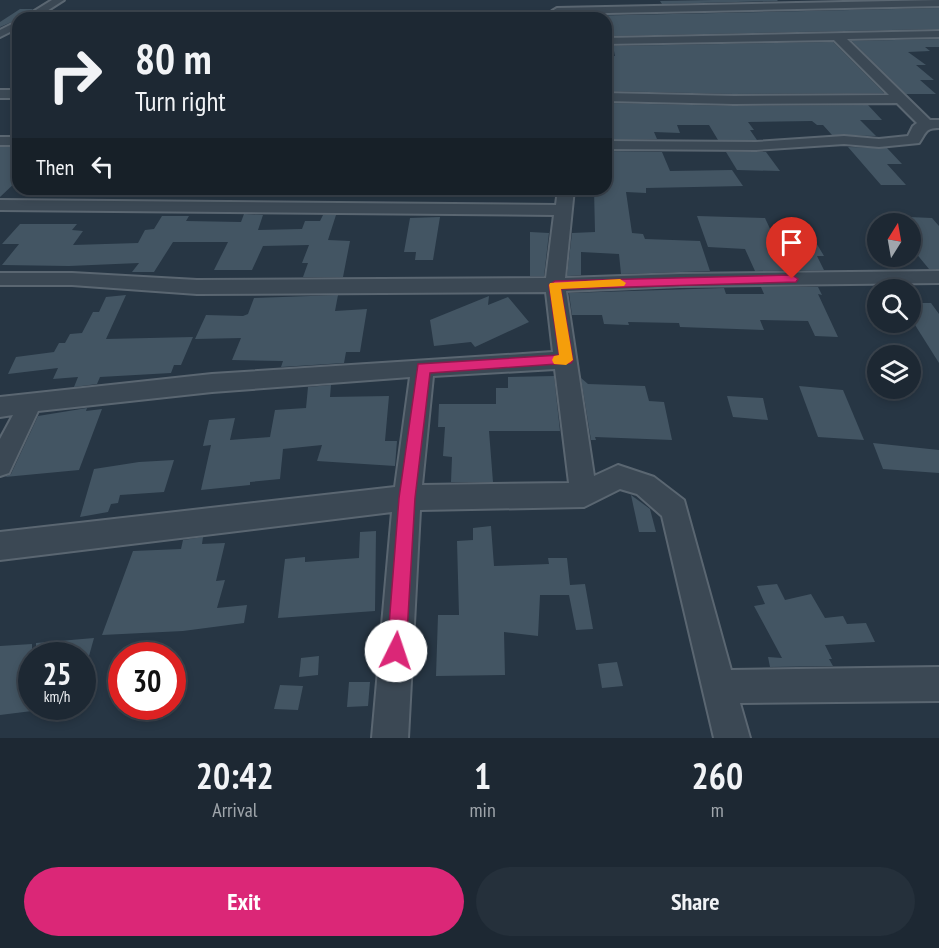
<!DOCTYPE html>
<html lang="en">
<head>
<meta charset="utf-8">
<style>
	:root { --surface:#1d2833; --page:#25303b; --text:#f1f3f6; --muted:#a0a6ac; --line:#3b444e; --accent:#db2777 }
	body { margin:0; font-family:"PT Sans Narrow",sans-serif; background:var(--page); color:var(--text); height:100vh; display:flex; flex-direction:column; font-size:22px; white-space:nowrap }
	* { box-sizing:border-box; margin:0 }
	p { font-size:20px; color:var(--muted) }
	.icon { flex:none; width:33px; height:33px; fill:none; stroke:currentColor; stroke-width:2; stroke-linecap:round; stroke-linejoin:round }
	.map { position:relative; height:738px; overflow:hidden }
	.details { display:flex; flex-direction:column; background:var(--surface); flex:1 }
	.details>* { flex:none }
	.guide { position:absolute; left:12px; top:12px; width:600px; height:183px; border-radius:18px; box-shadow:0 3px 9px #0003,0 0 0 2px var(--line); background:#1d2833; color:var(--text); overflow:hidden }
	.needle { width:39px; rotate:11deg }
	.buttons { position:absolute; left:867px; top:213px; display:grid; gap:12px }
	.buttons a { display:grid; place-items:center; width:54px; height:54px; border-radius:50%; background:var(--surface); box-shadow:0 3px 9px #0003,0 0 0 2px var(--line); font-size:30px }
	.speed { position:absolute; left:18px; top:642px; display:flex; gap:12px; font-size:30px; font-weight:700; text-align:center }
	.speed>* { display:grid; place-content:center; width:78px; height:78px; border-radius:50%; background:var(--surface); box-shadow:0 3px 9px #0003,0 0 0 2px var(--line); line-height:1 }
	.speed small { font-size:15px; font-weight:400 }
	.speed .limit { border:9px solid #d22; background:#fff; color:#111 }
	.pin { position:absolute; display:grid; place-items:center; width:51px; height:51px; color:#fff; margin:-62px -26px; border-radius:50% 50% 50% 0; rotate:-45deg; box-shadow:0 0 6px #0007 }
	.pin .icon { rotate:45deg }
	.me { position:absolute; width:66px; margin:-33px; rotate:4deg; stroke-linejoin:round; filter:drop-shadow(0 0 4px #0008) }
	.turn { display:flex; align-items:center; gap:21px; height:126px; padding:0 24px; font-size:27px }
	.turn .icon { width:78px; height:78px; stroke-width:2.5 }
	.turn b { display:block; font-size:42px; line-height:51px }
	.then { display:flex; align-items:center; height:57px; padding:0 24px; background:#0003; gap:12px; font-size:22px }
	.eta { display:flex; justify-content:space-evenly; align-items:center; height:102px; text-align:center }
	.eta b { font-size:36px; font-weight:600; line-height:42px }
	.button { display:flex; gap:12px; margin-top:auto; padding:12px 24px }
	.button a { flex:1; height:69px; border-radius:36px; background:var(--accent); color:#fff; font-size:24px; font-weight:600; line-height:69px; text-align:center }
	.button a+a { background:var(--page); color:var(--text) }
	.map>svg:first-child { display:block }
	.building { fill:#435563 }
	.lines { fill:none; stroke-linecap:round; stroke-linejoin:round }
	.minor-casing { stroke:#5a6671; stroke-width:4 }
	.minor { fill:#3b4854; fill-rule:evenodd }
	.route { fill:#db2777; stroke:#8e194d; stroke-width:1.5 }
	.slow { fill:#f59e0b }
</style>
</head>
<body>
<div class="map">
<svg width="939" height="738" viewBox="0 0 939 738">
	<rect width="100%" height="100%" fill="#273644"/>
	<g class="building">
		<path d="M712 0H777L778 1 662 4 660 1Z"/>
		<path d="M939 8V29L611 36 607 18H582L581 16Z"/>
		<path d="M20 9H33L21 18 0 27V22Z"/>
		<path d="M939 39V47H925L930 51 908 52 926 65H916L934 80H920L936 94H906L852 41Z"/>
		<path d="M833 42 884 93 734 94 606 91V56H615L613 46Z"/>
		<path d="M606 103 734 106 868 105 882 120H860L876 136 832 135 823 125H817L812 121 748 122 754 130H750L757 140H718L709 125H677L680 133 654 132 657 139H606Z"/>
		<path d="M0 147H18V180L0 197Z"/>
		<path d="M848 147 887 148 902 164H887L906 185H881Z"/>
		<path d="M606 151 662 152 670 171 732 170 743 186 646 188V193L626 192 632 233 643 234 645 239 700 241 710 271 621 274 619 254 581 252V275L567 276 572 233 595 232 594 189H606Z"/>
		<path d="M726 152H766L780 171 737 170Z"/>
		<path d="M244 214 263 215 258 230 302 229 305 221H320L323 215H336L328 240 350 241 343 277H303L308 263H302L309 245 263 246 252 270H214L228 242H173L154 272H132L139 263 69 266 2 265 19 244H2L20 224H77L72 230 83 231 73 245 138 243 145 230 154 229 162 216H189L186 221 241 222Z"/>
		<path d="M697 216 765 218 772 233 776 234 777 236H812L824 256H817L824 270 755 271 745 249 708 247Z"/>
		<path d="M886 216 932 218 939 226V269H929L910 246V224H892Z"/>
		<path d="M440 217 433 260H415L416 252H404L410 218Z"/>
		<path d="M530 232 549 233 544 276H530Z"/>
		<path d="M761 287H818L822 295 818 294 838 337 815 336 808 321 760 320 764 330 680 327 679 323 628 322 629 325 604 324 602 315H572L569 293 724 288 726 294H764Z"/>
		<path d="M126 295 106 339 193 337 181 365H174L171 373 100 377 97 384 74 387 78 377 53 379 58 368 8 374 16 357 54 352 59 343H65L70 334 82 333 93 312H99L106 297Z"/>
		<path d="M338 295 335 311 367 309 360 352H346L344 363 281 367 283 361 232 360 241 338 195 339 206 315 243 316 248 314 254 298Z"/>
		<path d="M489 296 488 305 508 297 529 322 475 347 471 342 434 346 430 320Z"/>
		<path d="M910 303H931L939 314V363L910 317Z"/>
		<path d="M554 376 560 431H489L493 482H451L452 457 443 456 445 427H438L439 404H496V388H508V377Z"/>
		<path d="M581 378 588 384 645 386 649 401 664 402 672 440 595 437 596 440H591Z"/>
		<path d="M331 385 330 397 389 396 385 441H397L395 466 317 461 322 445 283 449 280 479 250 482V485L201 490 211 445 203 446 209 420 235 418 230 440 270 437 275 410 306 408 308 387Z"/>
		<path d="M799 386 843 390 864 440 818 437Z"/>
		<path d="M727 396 763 398 768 420 733 417Z"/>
		<path d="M87 408 86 411 102 409 79 470 5 477 11 474 38 416Z"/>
		<path d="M873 443 939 450V473L883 469Z"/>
		<path d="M174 460 164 492 120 495 118 503 111 504 108 512 80 517 94 469 139 462Z"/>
		<path d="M631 495 650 509 656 532H639Z"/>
		<path d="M491 526 494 566 549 564 548 558H567L570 585 585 584 593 629 576 630 569 595H540L538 636 504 632 505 675 436 676 438 615H459L457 541 473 540V528Z"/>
		<path d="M376 531 375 611 278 618 285 559 305 557V562L359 558 360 532Z"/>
		<path d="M203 537 202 544 225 543 216 581 225 580 217 608 247 605 244 623 183 631 102 635 133 551 181 549 183 540Z"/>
		<path d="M777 584 785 600 811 594 825 618 843 616 847 624 866 623 875 642 825 645 832 659H829L833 666 770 667 768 657 782 658 754 606 765 604 757 586Z"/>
		<path d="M94 638 89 656H36V643Z"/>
		<path d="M32 644V711L0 715V646Z"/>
		<path d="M319 656 318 675 299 677 301 658Z"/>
		<path d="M617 662 623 686 602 688 598 664Z"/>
		<path d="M349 682H370L368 706 347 707Z"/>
		<path d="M280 685 303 686 298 710 274 709Z"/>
	</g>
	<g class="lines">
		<g class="minor-casing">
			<g id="minor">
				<path d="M52 0H64L36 18H23Z"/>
				<path d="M939 0V6L560 14 564 18 275 17 280 14H556L552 11 557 8Z"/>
				<path d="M18 21V28L0 37V30Z"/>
				<path d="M939 31V37L847 39 930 120H939V128C925 128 926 133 919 143L879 147 844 144 756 150 606 149V141L756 142 844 136 879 139 908 136 913 126 917 123 897 103 734 104 606 101V93L734 96 889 95 834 40 606 44V38Z"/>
				<rect x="0" y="90" width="18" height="8"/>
				<rect x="0" y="137" width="18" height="8"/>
				<path d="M558 189H574L565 278 680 274 939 271V283L680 286 566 291 594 476 618 465 654 477 684 500 731 670 939 667V701L740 703 750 738H714L662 516 637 494 620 489 584 507 420 510 408 738H372L392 512 0 560V532L395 487 410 377 212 392 38 411 9 473 0 476V439L13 415 0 417V397L212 374 553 352 546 292 197 294 72 285H0V273H72L197 280 546 278 554 215 0 210V200L556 205ZM555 369 569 483 422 485 433 376Z"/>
			</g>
		</g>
		<use href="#minor" class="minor"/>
	</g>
	<path class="route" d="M792 275 798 279 796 282 561 289 573 360 571 363 430 373 415 498 406 651 403 657 396 660 389 657 387 651 399 498 418 364 559 355 549 285 555 281Z"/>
	<path class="slow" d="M620 279 626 283 624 286 561 289 573 360 566 365 554 364 552 360 554 356 559 355 549 285 550 283Z"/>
</svg>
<div class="buttons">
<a><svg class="needle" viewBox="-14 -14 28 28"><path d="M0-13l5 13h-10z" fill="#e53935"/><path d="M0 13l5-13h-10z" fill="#a0a6ac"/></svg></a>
<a><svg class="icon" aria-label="search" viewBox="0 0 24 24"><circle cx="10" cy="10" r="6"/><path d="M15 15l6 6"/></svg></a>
<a><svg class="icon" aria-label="layers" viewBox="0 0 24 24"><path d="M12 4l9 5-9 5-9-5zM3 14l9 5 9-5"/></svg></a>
</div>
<div class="speed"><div>25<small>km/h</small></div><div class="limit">30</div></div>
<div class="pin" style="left:792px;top:279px;background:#d93025"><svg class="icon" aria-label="arrive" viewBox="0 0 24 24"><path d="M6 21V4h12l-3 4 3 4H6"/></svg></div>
<svg class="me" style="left:396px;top:651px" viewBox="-20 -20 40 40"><circle r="19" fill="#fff"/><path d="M0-13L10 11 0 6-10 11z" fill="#db2777"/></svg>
<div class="guide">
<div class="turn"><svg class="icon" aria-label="right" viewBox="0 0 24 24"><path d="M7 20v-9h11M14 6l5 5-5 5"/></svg><div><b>80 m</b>Turn right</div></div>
<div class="then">Then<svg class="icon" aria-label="left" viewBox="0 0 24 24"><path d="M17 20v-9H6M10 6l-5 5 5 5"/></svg></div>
</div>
</div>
<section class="details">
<div class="eta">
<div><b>20:42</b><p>Arrival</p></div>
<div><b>1</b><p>min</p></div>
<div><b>260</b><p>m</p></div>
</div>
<div class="button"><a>Exit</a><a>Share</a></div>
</section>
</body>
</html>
